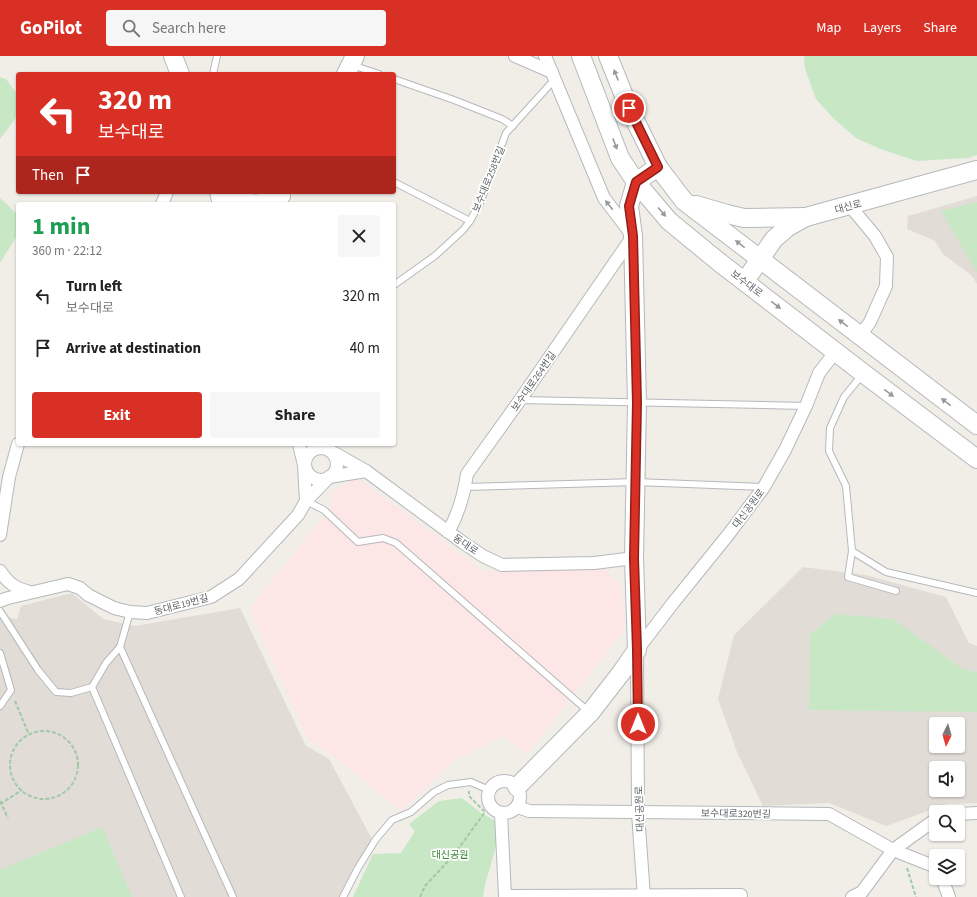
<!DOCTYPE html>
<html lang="en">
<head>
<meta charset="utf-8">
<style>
	:root { --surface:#fff; --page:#f6f6f6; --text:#222; --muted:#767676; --accent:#d93025 }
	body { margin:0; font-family:"Source Sans 3","Noto Sans KR",sans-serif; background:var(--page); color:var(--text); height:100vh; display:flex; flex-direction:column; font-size:15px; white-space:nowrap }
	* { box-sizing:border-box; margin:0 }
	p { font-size:13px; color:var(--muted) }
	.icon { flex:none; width:22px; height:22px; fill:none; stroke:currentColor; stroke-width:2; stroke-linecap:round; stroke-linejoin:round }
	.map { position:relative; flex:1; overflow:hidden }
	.side { position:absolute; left:16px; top:146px; width:380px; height:244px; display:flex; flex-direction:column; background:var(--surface); border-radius:4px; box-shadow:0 1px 3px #0004 }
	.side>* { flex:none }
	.top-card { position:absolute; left:16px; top:16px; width:380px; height:122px; border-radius:4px; box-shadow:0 1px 3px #0004; background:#d93025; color:#fff; overflow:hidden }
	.needle { width:26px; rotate:185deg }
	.controls { position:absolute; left:929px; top:661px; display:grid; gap:8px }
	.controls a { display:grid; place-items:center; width:36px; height:36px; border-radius:4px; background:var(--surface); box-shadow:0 1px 3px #0004; font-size:20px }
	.pin { position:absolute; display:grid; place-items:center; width:34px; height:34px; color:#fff; margin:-17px; border:2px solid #fff; border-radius:50%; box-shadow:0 1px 4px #0007 }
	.me { position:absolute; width:44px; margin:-22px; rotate:0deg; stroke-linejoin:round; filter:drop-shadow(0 0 3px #0008) }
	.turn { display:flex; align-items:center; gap:14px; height:84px; padding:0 16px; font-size:18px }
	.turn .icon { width:52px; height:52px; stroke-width:2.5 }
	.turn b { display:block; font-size:28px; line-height:34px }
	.then { display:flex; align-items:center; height:38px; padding:0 16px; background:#0003; gap:8px; font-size:15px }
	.round { display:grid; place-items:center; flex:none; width:42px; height:42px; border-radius:4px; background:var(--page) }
	.headline { display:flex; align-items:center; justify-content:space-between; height:68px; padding:0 16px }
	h1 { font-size:24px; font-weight:700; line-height:30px; color:#1e9e55 }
	.cta { display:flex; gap:8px; margin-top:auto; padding:8px 16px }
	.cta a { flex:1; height:46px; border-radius:4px; background:var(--accent); color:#fff; font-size:16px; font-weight:700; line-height:46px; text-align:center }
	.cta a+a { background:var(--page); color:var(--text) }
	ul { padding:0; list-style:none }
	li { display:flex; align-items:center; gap:12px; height:52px; padding:0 16px }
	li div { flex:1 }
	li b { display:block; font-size:15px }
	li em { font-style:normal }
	header { display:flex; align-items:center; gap:24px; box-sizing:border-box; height:56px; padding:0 20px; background:var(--accent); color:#fff }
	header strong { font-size:19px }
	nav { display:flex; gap:22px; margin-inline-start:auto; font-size:14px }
	.search { width:280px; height:36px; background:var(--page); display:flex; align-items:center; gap:10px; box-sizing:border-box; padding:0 14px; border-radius:4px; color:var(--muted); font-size:15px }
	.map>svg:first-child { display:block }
	.education { fill:#e1ddd6; fill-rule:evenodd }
	.medical { fill:#fce6e6 }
	.green { fill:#c8e7c5 }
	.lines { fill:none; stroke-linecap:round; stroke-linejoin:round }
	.lane-casing { stroke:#b5b8bc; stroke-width:8 }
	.street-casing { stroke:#b5b8bc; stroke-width:14 }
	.secondary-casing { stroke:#b4b8bc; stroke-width:20 }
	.path { stroke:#9fc9a7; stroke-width:2; stroke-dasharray:4 2; stroke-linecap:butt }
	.lane { stroke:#fff; stroke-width:6 }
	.street { stroke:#fff; stroke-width:12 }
	.secondary { stroke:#fff; stroke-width:18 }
	.oneway { fill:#979a9d }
	.route-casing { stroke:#8d1f18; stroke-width:10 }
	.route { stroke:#d93025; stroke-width:7 }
	.labels { text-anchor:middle; stroke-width:3.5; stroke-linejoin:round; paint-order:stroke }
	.street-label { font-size:10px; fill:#5f6468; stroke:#fff }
	.park-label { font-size:10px; fill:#3b8637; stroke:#fff }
</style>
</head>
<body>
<header>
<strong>GoPilot</strong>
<div class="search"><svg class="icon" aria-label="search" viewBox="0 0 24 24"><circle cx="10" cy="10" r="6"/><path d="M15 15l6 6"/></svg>Search here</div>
<nav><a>Map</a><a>Layers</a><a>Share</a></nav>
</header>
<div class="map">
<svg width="977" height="841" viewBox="0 0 977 841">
	<rect width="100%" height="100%" fill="#f1eee8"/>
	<g class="education">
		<path d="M977 140V228L971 219 943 198 935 185 907 173 908 160Z"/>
		<path d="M803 511 866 519 946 541 969 587 977 590V747L947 748 886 770 829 747 763 750 737 696 718 643 734 579ZM936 668H958V690H936ZM936 712H958V734H936Z"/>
		<path d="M72 537 103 563 135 570 240 552 306 690 329 703 371 781 370 795 344 841H0V560L17 563 21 550Z"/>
	</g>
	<path class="medical" d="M357 421 483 515 602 511 622 531 624 575 527 698 503 680 456 703 401 755 335 701 308 684 249 553 332 450 333 435Z"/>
	<g class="green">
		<path d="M804 0H977V99L968 102 917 105 883 94 856 82 834 63 816 43 805 13Z"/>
		<path d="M0 21 6 23 18 39V59L0 83Z"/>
		<path d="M0 142 18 159V178L0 207Z"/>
		<path d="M977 146V217L941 155Z"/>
		<path d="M836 558 893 563 963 613 977 616V656L809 654 810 578Z"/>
		<path d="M462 742 481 757 502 769 485 829 483 841H353L373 798 401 797 415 775 409 768 439 745Z"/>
		<path d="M102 771 132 841H0V814Z"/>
	</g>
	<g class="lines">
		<g class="lane-casing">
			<g id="lane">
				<path d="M352 9 379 18"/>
				<path d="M213 18 217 0"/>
				<path d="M394 23 454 44 502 63 513 70"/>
				<path d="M394 126 470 165"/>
				<path d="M394 229 436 199 463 174 470 165 480 147 506 77 555 23"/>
				<path d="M862 319 844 341 830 372 829 395 846 430 852 495 848 521 896 535"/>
				<path d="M520 344 806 350"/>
				<path d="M465 431 636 426 764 431"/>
				<path d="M306 445 324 454 358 486 383 482 396 487 589 656"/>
				<path d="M852 495 886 516 977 537"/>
				<path d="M0 555 38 614 56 636 71 637 92 631"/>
				<path d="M130 556 120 591 106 607 92 631 181 841"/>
				<path d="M120 591 233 841"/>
				<path d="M0 597 11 634 0 650"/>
				<path d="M343 841 358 812 376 783 392 764 411 756 434 736 448 729 471 726 489 734"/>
			</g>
		</g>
		<g class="street-casing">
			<g id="street">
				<path d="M515 0 552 16"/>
				<path d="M162 148 167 136"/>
				<path d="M850 150 875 180 887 201 886 230 870 266 860 280"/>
				<path d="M299 388 304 409 306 445"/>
				<path d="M323 388 329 394 366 415 462 486 483 500 502 509 594 507 634 502"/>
				<circle cx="321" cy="408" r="16"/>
				<path d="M448 476C458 459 464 438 467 418L520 344 633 180 604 142 545 0"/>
				<path d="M0 479 9 421 18 388"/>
				<path d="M0 515C9 528 15 532 30 536"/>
				<path d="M0 545 8 542 68 528 80 532 88 539 114 552 130 556 147 557 211 541 239 523 298 459 306 445 329 421 366 415"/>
				<circle cx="504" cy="741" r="16"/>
				<path d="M518 751 529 755 829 758 893 794 936 763"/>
				<path d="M501 758 505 840"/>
				<path d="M958 758 977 757"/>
				<path d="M942 822 949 841"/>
				<path d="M505 841V840L741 839"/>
				<path d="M644 841 638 757 637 594 673 547 728 479 764 431 785 394 806 350 819 317 836 295"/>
				<path d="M852 841 862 836 893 794 936 811"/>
			</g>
		</g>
		<g class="secondary-casing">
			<g id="secondary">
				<path d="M173 0 180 18"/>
				<path d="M581 0 620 102 636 126 669 165 719 206 863 317 977 403"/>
				<path d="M608 0 629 52 658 111 684 145 977 369"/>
				<path d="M346 18 355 0"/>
				<path d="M219 136 222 148"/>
				<path d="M230 136C249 151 260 150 281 140"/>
				<path d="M696 149 727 158 744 162 806 161"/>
				<path d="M745 225 774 183 788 171 806 161 977 114"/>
				<path d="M517 731 590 657 621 617 637 594 634 502 637 347 633 180 629 150 636 126 658 111"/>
			</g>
		</g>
		<g class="path">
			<path d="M15 645 29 679"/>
			<circle cx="44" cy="709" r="34"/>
			<path d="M0 745 8 762"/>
			<path d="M0 748 22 734"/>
			<path d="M907 812 916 841"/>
			<path d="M420 841 425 830 453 800 485 756 469 740V735"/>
		</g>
		<use href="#lane" class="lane"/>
		<use href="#street" class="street"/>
		<use href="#secondary" class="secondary"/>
	</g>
	<defs><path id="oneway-solid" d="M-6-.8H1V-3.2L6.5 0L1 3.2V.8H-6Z"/></defs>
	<g class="oneway">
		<use href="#oneway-solid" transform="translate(616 19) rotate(-112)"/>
		<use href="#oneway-solid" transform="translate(615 88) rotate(69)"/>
		<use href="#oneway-solid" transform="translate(609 149) rotate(-128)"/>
		<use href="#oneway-solid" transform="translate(662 156) rotate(49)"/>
		<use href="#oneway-solid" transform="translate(740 188) rotate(-142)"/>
		<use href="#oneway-solid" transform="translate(776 249) rotate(37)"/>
		<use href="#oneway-solid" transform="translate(843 267) rotate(-143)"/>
		<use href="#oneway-solid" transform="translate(889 337) rotate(37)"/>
		<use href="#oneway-solid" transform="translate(946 346) rotate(-143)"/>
	</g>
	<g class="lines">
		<g class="route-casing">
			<path id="route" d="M629 52 658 111 636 126 629 150 633 180 637 347 634 502 637 594 638 668"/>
		</g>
		<use href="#route" class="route"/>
	</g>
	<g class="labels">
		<g class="street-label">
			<text transform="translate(488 123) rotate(-68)" y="4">보수대로258번길</text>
			<text transform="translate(848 150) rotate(-15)" y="4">대신로</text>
			<text transform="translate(747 227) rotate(37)" y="4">보수대로</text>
			<text transform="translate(533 325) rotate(-55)" y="4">보수대로264번길</text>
			<text transform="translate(748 452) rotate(-53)" y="4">대신공원로</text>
			<text transform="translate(466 488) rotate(34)" y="4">동대로</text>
			<text transform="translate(181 548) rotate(-15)" y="4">동대로19번길</text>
			<text transform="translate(639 753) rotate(-92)" y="4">대신공원로</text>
			<text transform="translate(736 757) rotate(1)" y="4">보수대로320번길</text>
		</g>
		<g class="park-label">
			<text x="450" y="802">대신공원</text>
		</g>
	</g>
</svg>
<div class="controls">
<a><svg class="needle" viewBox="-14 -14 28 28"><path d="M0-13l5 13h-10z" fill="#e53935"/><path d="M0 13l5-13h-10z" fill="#767676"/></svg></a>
<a><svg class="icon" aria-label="sound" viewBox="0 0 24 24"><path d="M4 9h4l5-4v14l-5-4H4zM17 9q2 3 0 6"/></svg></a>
<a><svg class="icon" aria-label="search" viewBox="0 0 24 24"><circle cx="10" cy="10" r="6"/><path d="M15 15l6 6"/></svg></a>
<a><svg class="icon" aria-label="layers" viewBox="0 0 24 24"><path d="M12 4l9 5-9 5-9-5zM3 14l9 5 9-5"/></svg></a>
</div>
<div class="pin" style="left:629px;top:52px;background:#d93025"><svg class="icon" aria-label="arrive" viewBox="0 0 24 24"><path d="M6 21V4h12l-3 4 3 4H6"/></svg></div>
<svg class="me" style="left:638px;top:668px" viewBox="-20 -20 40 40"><circle r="17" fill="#d93025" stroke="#fff" stroke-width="3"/><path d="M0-11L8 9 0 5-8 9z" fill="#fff"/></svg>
<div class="top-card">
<div class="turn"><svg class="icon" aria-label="left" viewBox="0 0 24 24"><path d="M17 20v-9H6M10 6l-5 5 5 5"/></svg><div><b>320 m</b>보수대로</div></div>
<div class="then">Then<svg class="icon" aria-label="arrive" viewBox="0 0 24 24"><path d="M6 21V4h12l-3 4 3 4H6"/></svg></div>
</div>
<section class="side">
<div class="headline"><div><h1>1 min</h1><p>360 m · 22:12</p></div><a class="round"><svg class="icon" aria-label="close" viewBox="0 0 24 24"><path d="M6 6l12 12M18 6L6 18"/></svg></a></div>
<ul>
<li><svg class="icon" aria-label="left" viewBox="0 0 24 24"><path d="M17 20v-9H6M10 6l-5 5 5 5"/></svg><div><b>Turn left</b><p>보수대로</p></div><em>320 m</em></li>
<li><svg class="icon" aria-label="arrive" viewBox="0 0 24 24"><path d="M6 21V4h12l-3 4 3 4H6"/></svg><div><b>Arrive at destination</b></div><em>40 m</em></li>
</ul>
<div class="cta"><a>Exit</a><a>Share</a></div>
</section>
</div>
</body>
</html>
